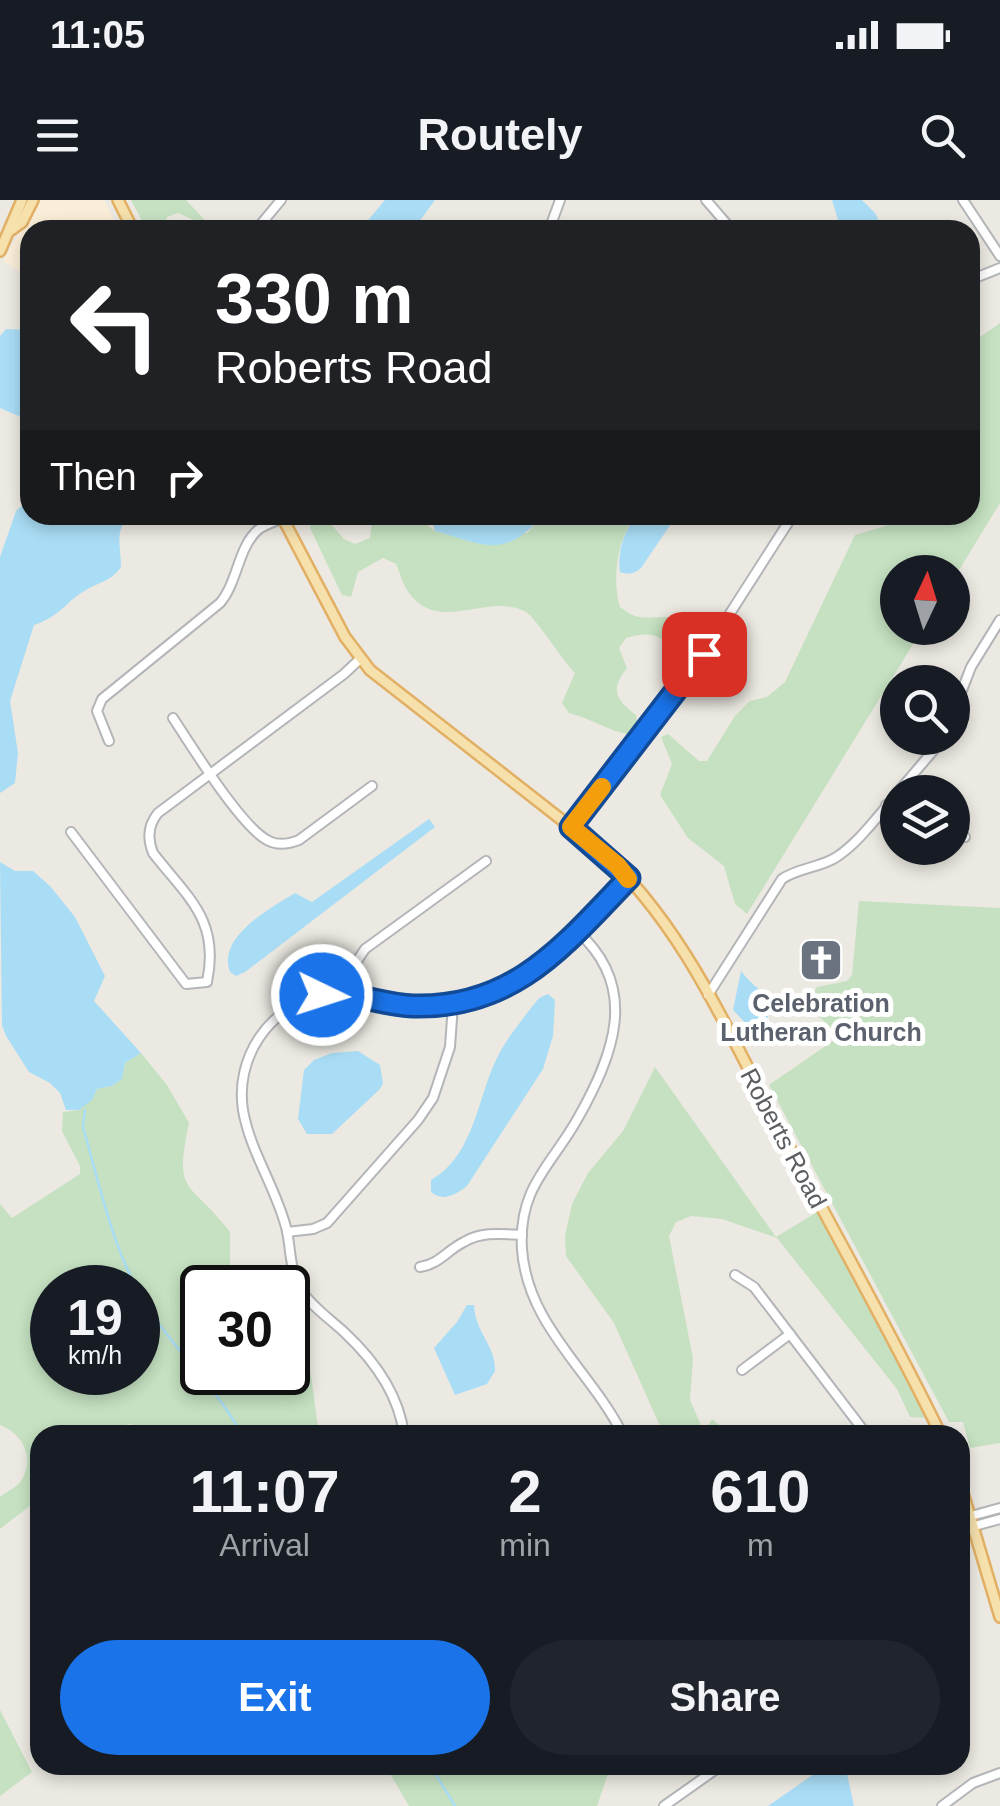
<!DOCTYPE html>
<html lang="en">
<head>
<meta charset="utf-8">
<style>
	:root { --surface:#171b24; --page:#20242c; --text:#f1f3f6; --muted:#9ea1a6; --accent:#1a73e8 }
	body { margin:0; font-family:Helvetica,sans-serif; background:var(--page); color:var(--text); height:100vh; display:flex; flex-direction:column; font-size:38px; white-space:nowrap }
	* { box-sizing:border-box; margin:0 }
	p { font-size:32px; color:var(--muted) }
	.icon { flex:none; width:55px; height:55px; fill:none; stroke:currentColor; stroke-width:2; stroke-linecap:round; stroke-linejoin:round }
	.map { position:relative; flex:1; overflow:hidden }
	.details { position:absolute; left:30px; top:1225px; width:940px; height:350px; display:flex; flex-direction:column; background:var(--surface); border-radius:30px; box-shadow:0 5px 15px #0003 }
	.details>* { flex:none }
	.guide { position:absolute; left:20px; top:20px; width:960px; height:305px; border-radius:30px; box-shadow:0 5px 15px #0003; background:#202124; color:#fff; overflow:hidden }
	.needle { width:65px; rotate:4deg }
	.controls { position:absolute; left:880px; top:355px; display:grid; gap:20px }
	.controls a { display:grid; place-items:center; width:90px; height:90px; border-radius:50%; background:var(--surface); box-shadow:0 5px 15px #0003; font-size:50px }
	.speed { position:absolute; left:30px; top:1065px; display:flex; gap:20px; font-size:50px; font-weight:700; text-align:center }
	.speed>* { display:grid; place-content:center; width:130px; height:130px; border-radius:50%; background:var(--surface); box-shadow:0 5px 15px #0003; line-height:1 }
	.speed small { font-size:25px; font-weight:400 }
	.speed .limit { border:5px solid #111; border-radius:15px; background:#fff; color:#111 }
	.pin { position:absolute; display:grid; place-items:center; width:85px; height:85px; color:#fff; margin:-42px; border-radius:20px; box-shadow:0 5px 15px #0006 }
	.me { position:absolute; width:110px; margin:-55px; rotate:94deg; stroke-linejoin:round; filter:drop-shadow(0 0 8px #0008) }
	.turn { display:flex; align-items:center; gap:35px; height:210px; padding:0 30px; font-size:45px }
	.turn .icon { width:130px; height:130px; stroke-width:2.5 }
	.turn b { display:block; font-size:70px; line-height:85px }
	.then { display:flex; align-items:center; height:95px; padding:0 30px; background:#0003; gap:20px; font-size:38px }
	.eta { display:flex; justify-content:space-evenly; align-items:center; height:170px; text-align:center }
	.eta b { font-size:60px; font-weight:700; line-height:70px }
	.cta { display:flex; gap:20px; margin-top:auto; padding:20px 30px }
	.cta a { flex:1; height:115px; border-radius:60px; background:var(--accent); color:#fff; font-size:40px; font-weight:700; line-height:115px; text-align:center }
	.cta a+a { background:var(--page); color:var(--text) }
	.status { display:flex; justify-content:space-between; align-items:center; height:70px; padding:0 50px; background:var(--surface); direction:ltr }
	.status svg { height:28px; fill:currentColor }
	header { display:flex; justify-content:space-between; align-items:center; height:130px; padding:0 30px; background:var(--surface); font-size:45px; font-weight:700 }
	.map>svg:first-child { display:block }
	.commercial { fill:#faeed9 }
	.green { fill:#c5e1c1; fill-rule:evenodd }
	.water { fill:#a9ddf5 }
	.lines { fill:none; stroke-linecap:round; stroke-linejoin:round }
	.stream { stroke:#a9ddf5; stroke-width:2.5 }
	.minor-casing { stroke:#b3b5b8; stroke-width:12 }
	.major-casing { stroke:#e2b065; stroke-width:14 }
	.minor { stroke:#fff; stroke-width:8 }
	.major { stroke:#f6e1ad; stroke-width:9 }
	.route-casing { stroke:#114b97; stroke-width:25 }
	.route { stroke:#1a73e8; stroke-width:18 }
	.slow { stroke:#f59e0b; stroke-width:18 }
	.labels { text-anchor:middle; stroke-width:10; stroke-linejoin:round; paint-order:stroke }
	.worship-label { font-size:25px; font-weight:bold; fill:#5b616d; stroke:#fff }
	.street-label { font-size:25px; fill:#5b5e61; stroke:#fff }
</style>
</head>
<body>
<div class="status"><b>11:05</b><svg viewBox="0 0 49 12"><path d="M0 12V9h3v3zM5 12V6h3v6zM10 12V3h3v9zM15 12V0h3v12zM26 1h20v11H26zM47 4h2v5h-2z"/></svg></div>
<header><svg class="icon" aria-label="menu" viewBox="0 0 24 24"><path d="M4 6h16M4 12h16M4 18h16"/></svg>Routely<svg class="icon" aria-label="search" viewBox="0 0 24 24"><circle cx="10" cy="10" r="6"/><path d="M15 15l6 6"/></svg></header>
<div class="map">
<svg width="1000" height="1606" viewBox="0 0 1000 1606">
	<rect width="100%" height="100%" fill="#ece9e2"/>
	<path class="commercial" d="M38 0H104L119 30H30V78L3 61Z"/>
	<g class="green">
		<path d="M131 0H186L214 30H205L196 21 178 13 167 17 165 30H147Z"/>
		<path d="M1000 123V303L953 380 952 372H898V428H923L747 714 735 704 724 666 688 638 660 595 672 564 661 537 668 534 699 561H707L735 516 750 501 767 497 785 482 855 335 889 325 907 315H970V144Z"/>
		<path d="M323 315 344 339 355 344 370 338 373 315H399L420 320 435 331 452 336 527 333 543 315H638C616 336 612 381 620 407 625 410 629 414 635 416 657 423 700 401 691 447 661 448 663 426 626 438L619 448 627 468C610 489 615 499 636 515L637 522 628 534C608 531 590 518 569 513L562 503 575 473C563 461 535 417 526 412 488 391 440 435 409 393 403 385 400 373 396 364L383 358 358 372 351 397 342 395 310 328 313 317Z"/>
		<path d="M859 701 1000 708V1243L970 1248 963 1222H949L769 885 840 836 814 812 810 797 817 787 847 781 852 775Z"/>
		<path d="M141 853 167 885 189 923C173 998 190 979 230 1032V1074L235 1087 202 1088V1172H288V1150L293 1160 310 1168 319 1235H152L145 1227 128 1224 110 1235H40V1298L0 1329V1297C6 1292 17 1287 21 1281 36 1258 22 1233 0 1225V1004L12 1018 80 974V966L62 931 63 912 79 910 97 889 112 886 122 879 125 863ZM52 1088H138V1172H52Z"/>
		<path d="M655 867 776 1037 819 1011 929 1218 910 1217 897 1189 777 1038 722 1019 691 1016 676 1022 669 1036 693 1158 690 1200 704 1232 712 1219 724 1229 725 1235H664L614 1123 566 1056 565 1036 572 1004 588 973 623 931Z"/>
		<path d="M0 1510 32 1572 0 1596Z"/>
		<path d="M385 1565H527L530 1570H566L567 1565H611L597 1606H409Z"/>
	</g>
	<g class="water">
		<path d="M385 0H435L413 30H360Z"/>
		<path d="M832 0H862L875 13 884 30H841Z"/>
		<path d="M6 129 30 130V221L0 208V136Z"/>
		<path d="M30 299V315H129C114 332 121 346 121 367 111 381 102 381 88 389 65 401 62 416 34 425L10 501 18 553 15 583 0 593V357L16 311Z"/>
		<path d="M431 315H543C504 360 485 345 435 331Z"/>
		<path d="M638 315H677L641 368C634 374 629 375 620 372 617 352 624 329 638 315Z"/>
		<path d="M429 619 435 627 245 772 236 776 230 772C217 737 269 709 295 693L312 702Z"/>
		<path d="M0 662 15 671H33L50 686 75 717 105 776 94 801 141 853 125 863 122 879 112 886 97 889 92 900 79 910H66L60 893 50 883 29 872 6 836 2 825Z"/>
		<path d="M741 771C768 806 775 780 765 834L759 837 733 810Z"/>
		<path d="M548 794 555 800 553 836 543 869 467 986C455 995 443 1002 431 992V980C475 955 477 897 498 856 508 836 525 816 539 798Z"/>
		<path d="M358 851 380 865 383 883 380 889 332 934H307L298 919 304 870 314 860 332 853Z"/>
		<path d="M467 1105H474C475 1132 496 1146 495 1171L487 1184 455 1195 434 1148 457 1122Z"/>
		<path d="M827 1565H845L854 1606H768Z"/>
	</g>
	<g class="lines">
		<g class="stream">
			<path d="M85 910 83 927C101 990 115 1062 154 1117 183 1159 216 1187 242 1235"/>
			<path d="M430 1565 455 1606"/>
		</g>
		<g class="minor-casing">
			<g id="minor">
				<path d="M706 0 732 30"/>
				<path d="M963 0 1000 56"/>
				<path d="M256 30 281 0"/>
				<path d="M549 30 560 0"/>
				<path d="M970 80 1000 68"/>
				<path d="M952 516 971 467 1000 420"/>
				<path d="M173 518C191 545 242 629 269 641 279 646 289 644 299 640L372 586"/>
				<path d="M109 541 97 511 102 499 220 403C238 382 238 346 259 329 268 323 280 320 290 315"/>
				<path d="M898 592 944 538"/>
				<path d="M886 605 898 616"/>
				<path d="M571 627 704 454 793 315"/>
				<path d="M952 631 965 637"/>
				<path d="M71 632 186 784 207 782C220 720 188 698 153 653 147 638 148 625 158 613L344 474 360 459"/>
				<path d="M577 731C640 787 614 854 578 918 552 965 518 987 522 1049 527 1125 591 1171 623 1235"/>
				<path d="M354 794 357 761 365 749 486 661"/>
				<path d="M708 795 782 679C798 668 818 668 835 658 859 643 879 614 898 593"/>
				<path d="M287 1032 313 1029 327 1023 418 920 433 898 450 847 453 804"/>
				<path d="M420 1067C440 1064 447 1050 464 1042 482 1031 502 1034 522 1035"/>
				<path d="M735 1075 754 1087 867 1235"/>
				<path d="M742 1170 790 1134"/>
				<path d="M404 1235C399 1194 374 1160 344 1132 330 1119 312 1107 301 1090 290 1072 291 1051 287 1031 277 989 250 952 243 910 239 885 245 859 259 838 280 806 319 789 357 795 372 798 386 803 402 805 431 808 463 804 491 794 548 773 588 720 629 678"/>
				<path d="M960 1319 1000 1308"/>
				<path d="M960 1330 1000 1319"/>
				<path d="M664 1606 722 1565"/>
				<path d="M942 1606 973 1583 1000 1573"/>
			</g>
		</g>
		<g class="major-casing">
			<g id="major">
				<path d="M118 0 133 30"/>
				<path d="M11 30 22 22 33 0"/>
				<path d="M0 51 22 0"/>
				<path d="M281 315 345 437 370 470 599 649C685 726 730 837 784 937 836 1036 892 1134 941 1235"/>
				<path d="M960 1283 1000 1417"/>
			</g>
		</g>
		<use href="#minor" class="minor"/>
		<use href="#major" class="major"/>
	</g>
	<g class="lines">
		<g class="route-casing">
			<path id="route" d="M322 795C354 791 382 805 413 806 515 809 565 744 629 678L571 627 704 454"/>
		</g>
		<use href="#route" class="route"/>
		<path class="slow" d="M602 587 571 627 618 666 628 679"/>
	</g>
	<defs>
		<g id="church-square" transform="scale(2.25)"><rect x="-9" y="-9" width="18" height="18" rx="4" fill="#6b7280" stroke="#fff"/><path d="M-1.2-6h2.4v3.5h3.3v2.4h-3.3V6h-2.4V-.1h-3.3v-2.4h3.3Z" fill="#fff"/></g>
	</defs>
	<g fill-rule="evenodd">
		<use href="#church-square" x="821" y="760"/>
	</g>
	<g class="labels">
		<g class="worship-label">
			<text x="821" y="812">Celebration<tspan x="821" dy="29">Lutheran Church</tspan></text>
		</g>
		<g class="street-label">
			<text transform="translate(784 938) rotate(62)" y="9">Roberts Road</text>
		</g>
	</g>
</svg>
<div class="controls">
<a><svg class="needle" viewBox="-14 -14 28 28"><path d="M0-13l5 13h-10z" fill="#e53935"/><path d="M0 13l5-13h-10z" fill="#9ea1a6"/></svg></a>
<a><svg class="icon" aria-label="search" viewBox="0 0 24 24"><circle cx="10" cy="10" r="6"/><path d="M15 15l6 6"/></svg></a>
<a><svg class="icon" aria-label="layers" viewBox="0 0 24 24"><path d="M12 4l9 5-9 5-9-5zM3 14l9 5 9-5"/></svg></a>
</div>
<div class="speed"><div>19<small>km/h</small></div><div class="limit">30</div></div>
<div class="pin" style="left:704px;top:454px;background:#d93025"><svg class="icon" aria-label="arrive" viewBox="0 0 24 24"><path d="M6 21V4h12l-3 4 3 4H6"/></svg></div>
<svg class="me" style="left:322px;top:795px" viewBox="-20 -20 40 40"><circle r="17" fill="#1a73e8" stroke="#fff" stroke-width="3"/><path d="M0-11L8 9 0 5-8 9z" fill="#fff"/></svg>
<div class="guide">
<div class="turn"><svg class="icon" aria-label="left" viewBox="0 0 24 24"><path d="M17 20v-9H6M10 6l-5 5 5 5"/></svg><div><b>330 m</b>Roberts Road</div></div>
<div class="then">Then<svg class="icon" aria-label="right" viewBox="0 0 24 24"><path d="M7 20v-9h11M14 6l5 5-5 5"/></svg></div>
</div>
<section class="details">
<div class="eta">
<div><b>11:07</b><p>Arrival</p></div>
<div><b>2</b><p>min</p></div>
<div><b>610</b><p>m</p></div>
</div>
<div class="cta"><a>Exit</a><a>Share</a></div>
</section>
</div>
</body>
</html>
